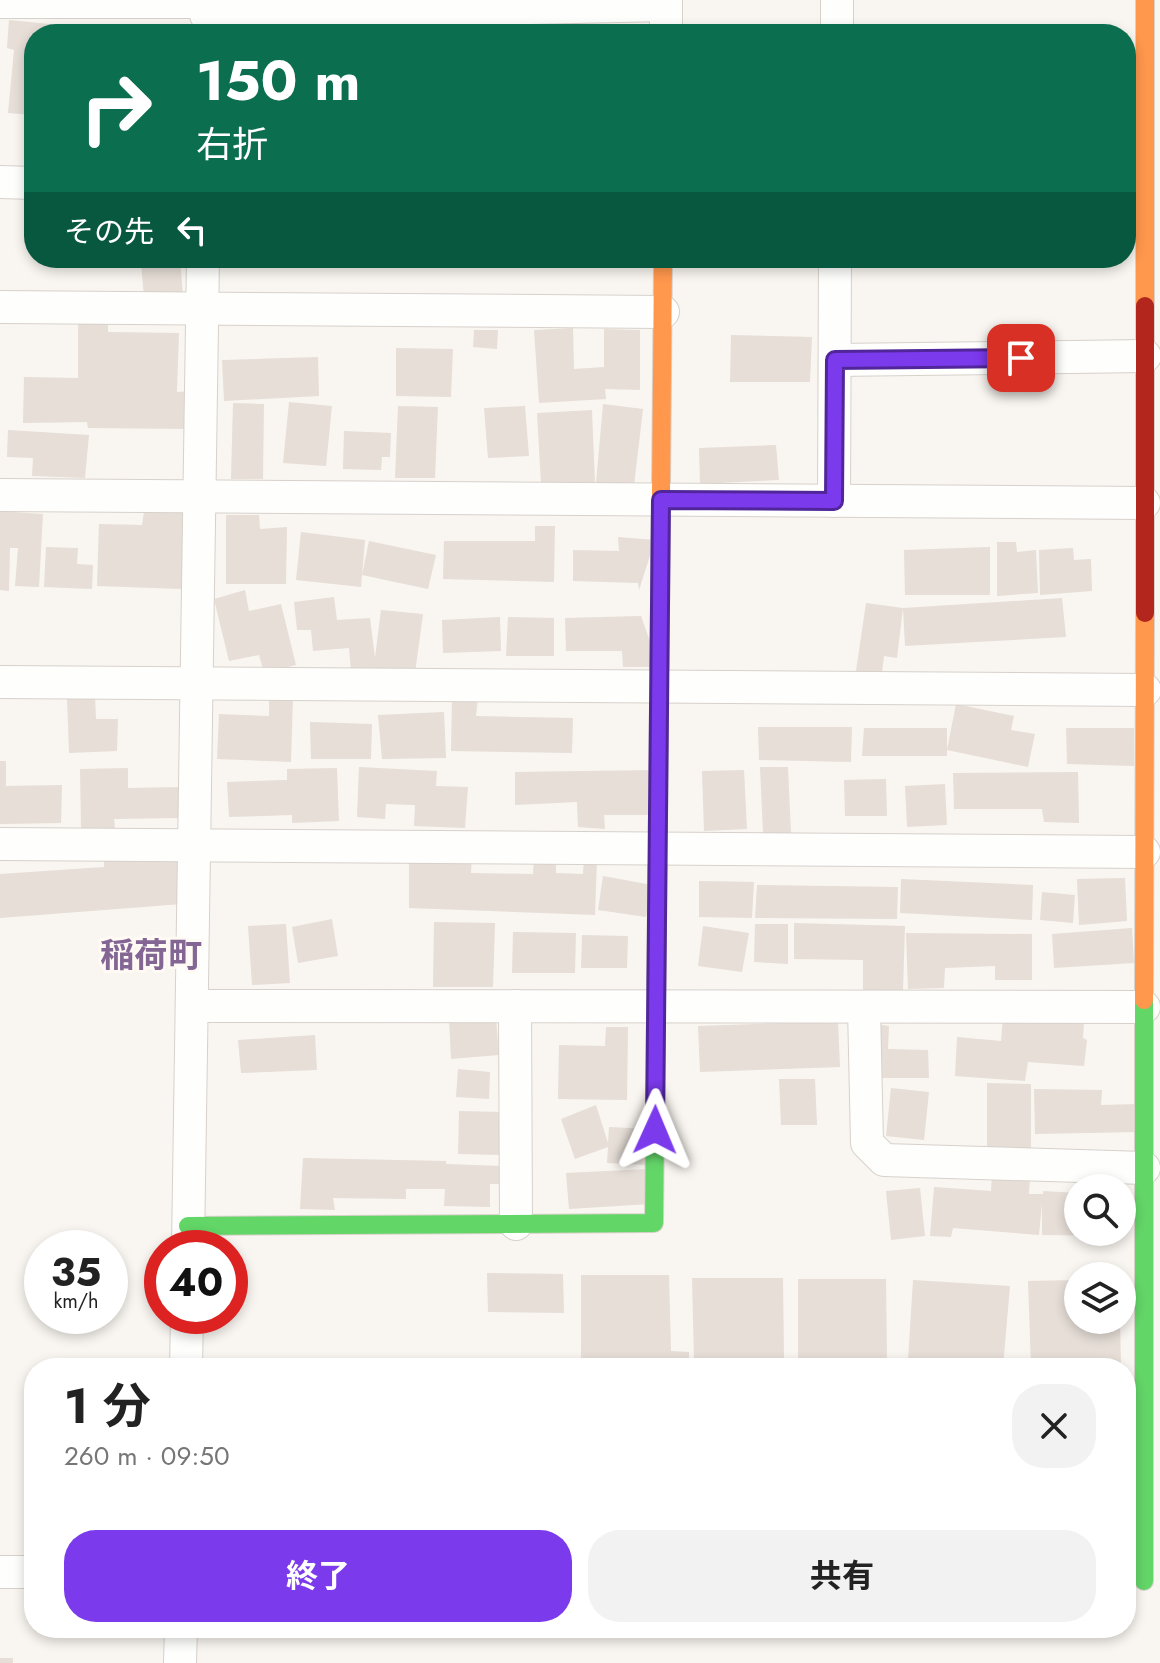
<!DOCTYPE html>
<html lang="ja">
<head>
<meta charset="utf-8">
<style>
	:root { --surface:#fff; --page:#f2f2f2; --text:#222; --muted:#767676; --accent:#7c3aed }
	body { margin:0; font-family:Jost,"Noto Sans JP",sans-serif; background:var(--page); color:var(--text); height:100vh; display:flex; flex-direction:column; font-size:30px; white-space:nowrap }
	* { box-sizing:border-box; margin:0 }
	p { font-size:26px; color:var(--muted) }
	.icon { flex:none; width:44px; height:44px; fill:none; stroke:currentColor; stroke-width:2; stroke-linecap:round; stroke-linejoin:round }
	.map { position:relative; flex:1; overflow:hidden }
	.panel { position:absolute; left:24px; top:1358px; width:1112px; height:280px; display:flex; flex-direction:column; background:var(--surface); border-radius:32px; box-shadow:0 4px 12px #0003 }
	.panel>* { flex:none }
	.guide { position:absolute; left:24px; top:24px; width:1112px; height:244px; border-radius:32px; box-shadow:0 4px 12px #0003; background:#0b6e4f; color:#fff; overflow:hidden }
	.fabs { position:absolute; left:1064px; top:1174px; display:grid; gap:16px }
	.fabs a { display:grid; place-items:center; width:72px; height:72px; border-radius:50%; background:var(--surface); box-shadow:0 4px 12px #0003; font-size:40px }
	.speed { position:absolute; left:24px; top:1230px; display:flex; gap:16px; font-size:40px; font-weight:700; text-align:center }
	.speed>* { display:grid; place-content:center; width:104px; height:104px; border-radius:50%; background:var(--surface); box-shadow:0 4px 12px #0003; line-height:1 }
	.speed small { font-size:20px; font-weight:400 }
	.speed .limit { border:12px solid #d22; background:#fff; color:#111 }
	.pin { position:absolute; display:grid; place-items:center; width:68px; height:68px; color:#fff; margin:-34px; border-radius:16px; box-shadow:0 4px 12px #0006 }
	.me { position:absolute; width:88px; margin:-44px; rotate:1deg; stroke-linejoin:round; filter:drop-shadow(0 0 6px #0008) }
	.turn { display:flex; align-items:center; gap:28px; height:168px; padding:0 40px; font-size:36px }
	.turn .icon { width:104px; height:104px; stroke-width:2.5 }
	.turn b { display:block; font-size:56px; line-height:68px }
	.then { display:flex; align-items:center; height:76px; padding:0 40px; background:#0003; gap:16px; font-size:30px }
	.round { display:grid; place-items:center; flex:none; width:84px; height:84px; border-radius:32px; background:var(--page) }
	.overview { display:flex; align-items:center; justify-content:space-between; height:136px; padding:0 40px }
	h1 { font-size:48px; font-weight:700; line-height:60px }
	.cta { display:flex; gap:16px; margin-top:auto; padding:16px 40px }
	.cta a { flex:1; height:92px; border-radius:32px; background:var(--accent); color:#fff; font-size:32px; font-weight:700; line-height:92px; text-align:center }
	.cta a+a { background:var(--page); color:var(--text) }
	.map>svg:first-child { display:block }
	.building { fill:#e6ded7 }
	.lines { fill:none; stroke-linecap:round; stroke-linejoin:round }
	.street-casing { stroke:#d7d1cb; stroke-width:34 }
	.fast-casing { stroke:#d9d2cb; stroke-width:20 }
	.slow-casing { stroke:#d9d2cb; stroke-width:20 }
	.jam-casing { stroke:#d9d2cb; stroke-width:20 }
	.street { stroke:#fefefd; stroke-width:32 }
	.fast { stroke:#63d668; stroke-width:18 }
	.slow { stroke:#ff974d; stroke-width:18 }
	.jam { stroke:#b3261e; stroke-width:18 }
	.route-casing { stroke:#51269a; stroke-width:20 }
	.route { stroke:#7c3aed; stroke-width:14 }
	.labels { text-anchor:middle; stroke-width:6; stroke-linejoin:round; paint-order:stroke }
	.neighbourhood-label { font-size:34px; font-weight:bold; fill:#846695; stroke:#fffaf3 }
</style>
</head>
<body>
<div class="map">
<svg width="1160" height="1663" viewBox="0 0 1160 1663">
	<rect width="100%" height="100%" fill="#f9f5f0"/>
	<g class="building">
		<path d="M9 20 60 25 59 34H34V115L8 113 14 50 7 48Z"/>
		<path d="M71 258H180L183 295 144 298 141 263 71 267Z"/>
		<path d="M78 323 108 324V332L179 333 177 392 192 391 191 429 88 428 87 422 23 423 24 377 78 378Z"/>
		<path d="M573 328 574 369 604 367V329L640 330V390L605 389 606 399 539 403 534 330Z"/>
		<path d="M474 330H498L497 349 473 347Z"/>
		<path d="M731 335 812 337 810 382H730Z"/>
		<path d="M396 348 453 349 451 397 396 396Z"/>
		<path d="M318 357 319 396 224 401 222 360Z"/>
		<path d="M289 402 332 406 326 466 283 463Z"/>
		<path d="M233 403 264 404 263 479H231Z"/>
		<path d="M603 404 643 409 634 486 596 483Z"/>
		<path d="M398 406 438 407 435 478H395Z"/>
		<path d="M525 406 529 456 488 458 484 408Z"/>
		<path d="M592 410 595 482 541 484 537 413Z"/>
		<path d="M8 430 89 435 85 478 32 476 33 458 7 457Z"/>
		<path d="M344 431 391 433 390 457H382L381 470 343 469Z"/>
		<path d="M776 445 779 480 700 484 699 448Z"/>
		<path d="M0 511 43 514 39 587 15 586 18 548H10L9 591 0 590Z"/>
		<path d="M144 512 184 513 183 589 97 586 99 524 142 525Z"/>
		<path d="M226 515H259L260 529 287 527 286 584H226Z"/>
		<path d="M535 526H555L554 582 443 579 444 541H535Z"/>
		<path d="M301 532 365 540 362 575 369 541 436 555 428 589 362 575 361 587 296 580Z"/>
		<path d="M618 537 655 540 639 590 638 583 573 581V550L619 551Z"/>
		<path d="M997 542H1016L1017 552 1036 550 1038 593 997 596Z"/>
		<path d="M46 547 78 548 77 564 93 565 92 589 44 587Z"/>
		<path d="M990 547V595H905L904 550Z"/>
		<path d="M1073 548 1074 560 1091 559 1092 591 1040 595 1039 550Z"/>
		<path d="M245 590 249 611 281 604 296 665 264 673 259 655 229 661 214 599Z"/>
		<path d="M334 597 337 620 370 618 375 658 381 610 423 614 415 673 374 668 351 671 349 648 313 651 311 630H297L294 602Z"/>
		<path d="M1062 598 1066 637 905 646 903 608 897 658 884 656 882 673 856 671 866 603 903 608Z"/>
		<path d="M641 616 659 667H623L622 651H566L565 618Z"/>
		<path d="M500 617 501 651 443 653 442 620Z"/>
		<path d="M508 617 554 618V656H506Z"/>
		<path d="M95 696 96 719H118L117 751 69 753 67 697Z"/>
		<path d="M269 696 293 697 291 762 217 759 219 714 269 716Z"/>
		<path d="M452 698H478L476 716 573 718 572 753 451 751Z"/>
		<path d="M956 704 1014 716 1011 730 1035 734 1028 767 947 750Z"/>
		<path d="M444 712 446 758 382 759 378 715Z"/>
		<path d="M310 722 372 724 371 759H311Z"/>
		<path d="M758 727H852L851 762 759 760Z"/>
		<path d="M864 728H947V756H862Z"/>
		<path d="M1066 728H1134V766L1067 764Z"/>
		<path d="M0 761H6V786L62 785 61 823 0 824Z"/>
		<path d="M359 767 437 771 436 786 468 787 465 828 414 826 415 805 386 804 385 819 357 817Z"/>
		<path d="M760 767H788L791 833H763Z"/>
		<path d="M128 768V788L184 787V818L114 819 115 828H81L80 769Z"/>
		<path d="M337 768 339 821 292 823V815L229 817 227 782 287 780V769Z"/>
		<path d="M655 770 656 815H604L605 829 578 827 577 802 515 805V772Z"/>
		<path d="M744 770 747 829 704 831 702 771Z"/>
		<path d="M1078 772 1079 823 1044 822 1042 809H954L953 773Z"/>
		<path d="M886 779 887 816H845L844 780Z"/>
		<path d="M945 784 947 825 907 827 905 786Z"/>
		<path d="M409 854 472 857 471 873 533 874 534 856H556V873L583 874 584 858 597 859 595 915 409 908Z"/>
		<path d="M177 855 182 904 0 918V874L104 867V861Z"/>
		<path d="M603 876 652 885 646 917 598 910Z"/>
		<path d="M1125 878 1127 921 1079 925 1077 879Z"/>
		<path d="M901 879 1033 885 1032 920 900 913Z"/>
		<path d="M699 881 754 882 752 918 699 917Z"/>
		<path d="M757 885 898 887 897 919 755 918Z"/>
		<path d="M1042 892 1075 895 1073 923 1040 920Z"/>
		<path d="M332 919 338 956 298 963 292 927Z"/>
		<path d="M434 922 495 923 493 987H433Z"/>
		<path d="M794 923 905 926 903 990H863V960L794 959Z"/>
		<path d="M286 924 290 983 252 985 248 926Z"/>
		<path d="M755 924H788V964L754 962Z"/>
		<path d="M703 926 749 933 742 972 698 966Z"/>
		<path d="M1132 928 1134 963 1054 968 1052 934Z"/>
		<path d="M513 932 576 933 575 973H512Z"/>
		<path d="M906 933 1032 934V980H995V966L945 968 944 988 908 989Z"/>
		<path d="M582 935 628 936 627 968H581Z"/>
		<path d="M1003 1016 1084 1023 1083 1038 1087 1040 1084 1066 1028 1062 1025 1081 955 1076 957 1037 1001 1041Z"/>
		<path d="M449 1018H496L499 1055 451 1059Z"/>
		<path d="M838 1021 840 1067 700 1072 698 1026Z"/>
		<path d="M876 1024 889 1026 888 1049 928 1050 929 1078H874Z"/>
		<path d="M606 1027H628L627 1100 558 1099 559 1045 605 1046Z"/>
		<path d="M315 1035 317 1070 241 1073 238 1040Z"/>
		<path d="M458 1069 490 1072 489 1099 456 1097Z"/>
		<path d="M779 1079H815L817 1125H781Z"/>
		<path d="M987 1083 1031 1084V1149H987Z"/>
		<path d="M891 1088 929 1092 924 1140 886 1136Z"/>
		<path d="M1034 1089 1102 1090 1101 1105 1138 1104V1132L1035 1134Z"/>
		<path d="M596 1105 608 1143 609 1127 651 1129 649 1165 607 1163 608 1147 575 1159 561 1119Z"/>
		<path d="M459 1111 502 1112V1155L458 1154Z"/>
		<path d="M303 1158 446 1161V1164L502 1166 501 1184H490V1207L444 1206 445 1189H406V1199L333 1198 335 1210 300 1209Z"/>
		<path d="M647 1169 650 1204 569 1209 566 1173Z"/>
		<path d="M992 1172 1030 1176 1029 1194H1043V1191L1078 1193V1232H1122V1194H1128L1126 1236 1042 1235V1203L1039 1235 953 1228 951 1237 930 1236 934 1187 991 1191Z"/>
		<path d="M920 1188 925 1236 891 1240 886 1191Z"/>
		<path d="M487 1273 563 1274 564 1313 488 1312Z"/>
		<path d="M581 1275H669L671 1351 689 1352V1368H581Z"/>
		<path d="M692 1278H783L784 1359 694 1362Z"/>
		<path d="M798 1279H886L887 1361 798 1362Z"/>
		<path d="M913 1280 1010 1286 1003 1367 908 1360Z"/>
		<path d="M1078 1280V1320H1120L1121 1365 1031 1366 1028 1281Z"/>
		<rect x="0" y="1658" width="13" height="5"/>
	</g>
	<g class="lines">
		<g class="street-casing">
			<g id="street">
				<path d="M0 2H207"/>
				<path d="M206 15 666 5"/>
				<path d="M666 34V0"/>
				<path d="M837 34V0"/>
				<path d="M0 182 34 183"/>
				<path d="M0 307 663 312"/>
				<path d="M835 360 1145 356"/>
				<path d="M0 495 1144 503"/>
				<path d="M834 501 835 258"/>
				<path d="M0 682 1145 690"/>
				<path d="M0 844 1144 852"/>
				<path d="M192 1006 1144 1007"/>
				<path d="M515 1006 516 1224"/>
				<path d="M864 1007 867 1143 884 1160 1144 1168"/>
				<path d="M188 1248 203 258"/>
				<path d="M186 1368 187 1316"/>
				<path d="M0 1572H34"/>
				<path d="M180 1663 181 1628"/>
			</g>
		</g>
		<g class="fast-casing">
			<g id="fast">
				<path d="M188 1226 654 1223 656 1014"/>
				<path d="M1144 1581V1000"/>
			</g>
		</g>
		<g class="slow-casing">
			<g id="slow">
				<path d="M1145 306V0"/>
				<path d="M660 607 663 258"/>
				<path d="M1144 1000 1145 613"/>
			</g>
		</g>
		<g class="jam-casing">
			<g id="jam">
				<path d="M1145 613V306"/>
				<path d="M656 1014 660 607"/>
			</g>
		</g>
		<use href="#street" class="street"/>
		<use href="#fast" class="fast"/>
		<use href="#slow" class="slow"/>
		<use href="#jam" class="jam"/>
	</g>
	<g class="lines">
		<g class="route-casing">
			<path id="route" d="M655 1130 661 500 834 501 835 360 1021 358"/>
		</g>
		<use href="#route" class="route"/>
	</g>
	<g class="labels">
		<g class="neighbourhood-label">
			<text x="151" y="967">稲荷町</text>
		</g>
	</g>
</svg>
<div class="fabs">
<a><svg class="icon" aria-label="search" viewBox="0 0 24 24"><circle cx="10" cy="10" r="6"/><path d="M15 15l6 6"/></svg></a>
<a><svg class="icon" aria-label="layers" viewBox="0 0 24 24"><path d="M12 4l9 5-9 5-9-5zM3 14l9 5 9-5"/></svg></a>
</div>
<div class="speed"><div>35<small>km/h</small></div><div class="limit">40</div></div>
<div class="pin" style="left:1021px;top:358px;background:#d93025"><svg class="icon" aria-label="arrive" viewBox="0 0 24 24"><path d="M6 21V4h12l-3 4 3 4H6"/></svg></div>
<svg class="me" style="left:655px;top:1130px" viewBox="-20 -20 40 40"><path d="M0-17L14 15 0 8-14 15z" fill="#7c3aed" stroke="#fff" stroke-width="4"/></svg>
<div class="guide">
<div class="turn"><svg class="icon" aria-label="right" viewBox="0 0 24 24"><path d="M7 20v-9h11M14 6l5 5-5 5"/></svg><div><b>150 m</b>右折</div></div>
<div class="then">その先<svg class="icon" aria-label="left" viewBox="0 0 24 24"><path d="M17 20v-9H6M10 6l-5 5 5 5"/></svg></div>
</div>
<section class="panel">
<div class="overview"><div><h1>1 分</h1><p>260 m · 09:50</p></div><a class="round"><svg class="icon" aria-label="close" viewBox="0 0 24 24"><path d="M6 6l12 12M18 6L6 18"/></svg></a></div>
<div class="cta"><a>終了</a><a>共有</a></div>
</section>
</div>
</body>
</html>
